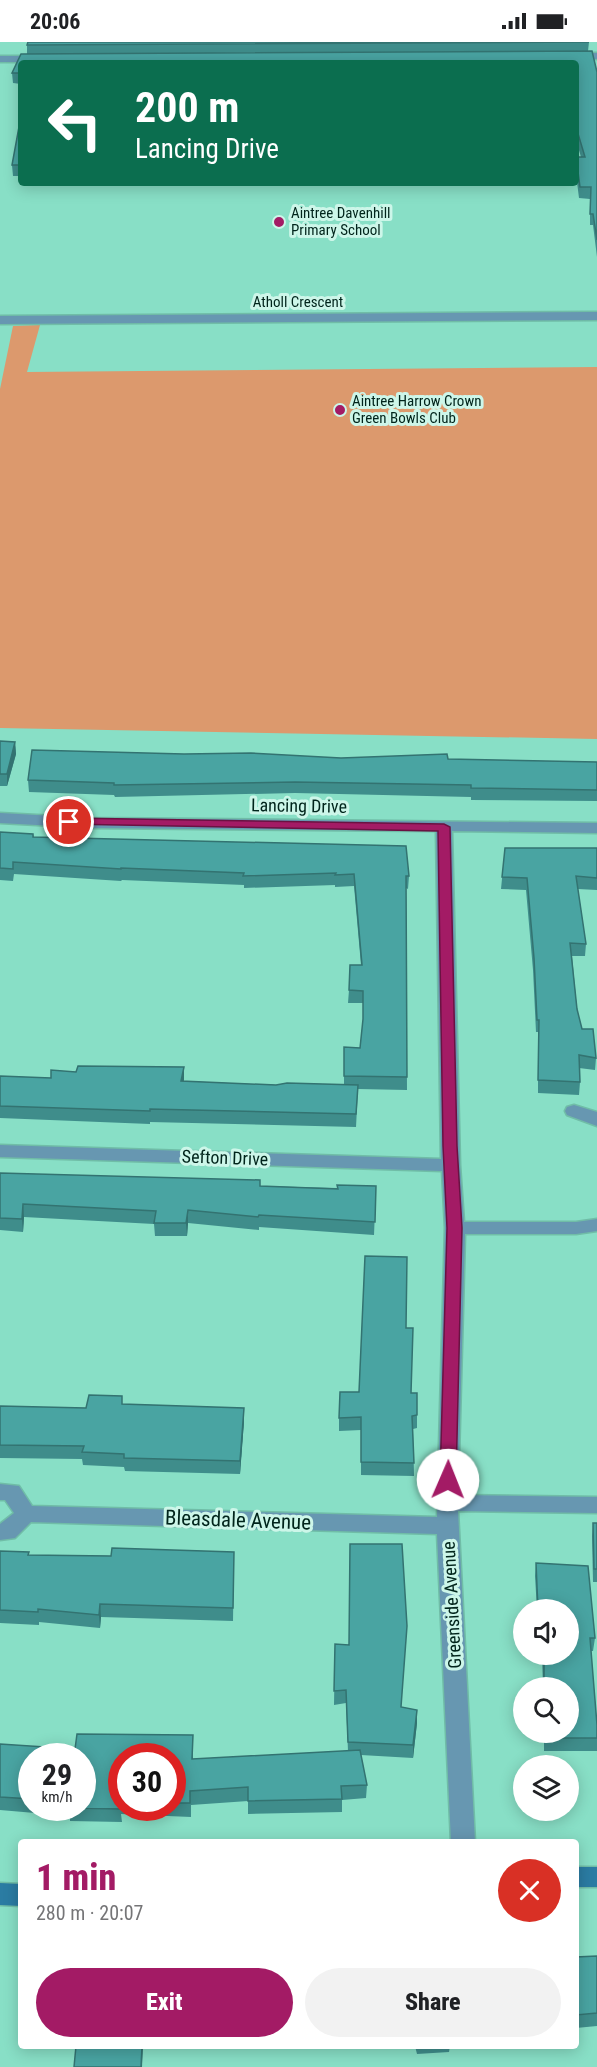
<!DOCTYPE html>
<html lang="en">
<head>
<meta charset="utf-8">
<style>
	:root { --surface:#fff; --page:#f2f2f2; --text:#202124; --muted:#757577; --accent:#a31b65 }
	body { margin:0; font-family:"Roboto Condensed",sans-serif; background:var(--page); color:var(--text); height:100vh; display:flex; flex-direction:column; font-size:22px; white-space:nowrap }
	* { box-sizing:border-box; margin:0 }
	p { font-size:20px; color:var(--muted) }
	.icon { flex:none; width:33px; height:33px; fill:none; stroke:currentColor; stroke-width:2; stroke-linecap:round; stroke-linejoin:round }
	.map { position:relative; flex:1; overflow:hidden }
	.drawer { position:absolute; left:18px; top:1797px; width:561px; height:210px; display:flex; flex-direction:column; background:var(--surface); border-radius:6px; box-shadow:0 3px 15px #0003 }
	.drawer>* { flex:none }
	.banner { position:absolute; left:18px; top:18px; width:561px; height:126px; border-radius:6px; box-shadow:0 3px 15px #0003; background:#0b6e4f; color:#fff; overflow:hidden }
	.buttons { position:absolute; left:513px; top:1557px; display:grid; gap:12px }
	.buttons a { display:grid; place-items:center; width:66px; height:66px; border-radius:50%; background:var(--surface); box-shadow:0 3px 15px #0003; font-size:30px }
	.speed { position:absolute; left:18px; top:1701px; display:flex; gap:12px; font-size:30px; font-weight:700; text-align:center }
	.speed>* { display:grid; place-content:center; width:78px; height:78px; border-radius:50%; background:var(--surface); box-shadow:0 3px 15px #0003; line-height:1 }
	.speed small { font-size:15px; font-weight:400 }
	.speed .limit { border:9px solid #d22; background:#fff; color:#111 }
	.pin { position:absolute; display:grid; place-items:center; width:51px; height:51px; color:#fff; margin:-26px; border:3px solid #fff; border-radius:50%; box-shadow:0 2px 6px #0007 }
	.me { position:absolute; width:66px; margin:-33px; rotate:1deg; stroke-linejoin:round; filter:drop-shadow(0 0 4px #0008) }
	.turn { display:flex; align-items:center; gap:21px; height:126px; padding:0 18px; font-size:27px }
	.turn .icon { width:78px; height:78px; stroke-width:2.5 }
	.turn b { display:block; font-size:42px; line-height:51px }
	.round { display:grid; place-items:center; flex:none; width:63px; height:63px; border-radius:32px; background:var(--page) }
	.head { display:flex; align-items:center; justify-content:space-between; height:102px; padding:0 18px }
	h1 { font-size:36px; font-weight:800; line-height:45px; color:var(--accent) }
	.button { display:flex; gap:12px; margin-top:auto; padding:12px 18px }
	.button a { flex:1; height:69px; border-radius:36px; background:var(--accent); color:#fff; font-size:24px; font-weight:800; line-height:69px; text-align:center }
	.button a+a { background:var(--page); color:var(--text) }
	.status { display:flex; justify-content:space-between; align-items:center; height:42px; padding:0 30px; background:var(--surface); direction:ltr }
	.status svg { height:16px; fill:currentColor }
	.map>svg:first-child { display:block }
	.green { fill:#dc996d }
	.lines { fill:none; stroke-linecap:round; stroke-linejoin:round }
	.street-casing { stroke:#70bda7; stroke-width:3 }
	.secondary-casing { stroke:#70bda7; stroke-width:3 }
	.street { fill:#6797b1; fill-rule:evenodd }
	.secondary { fill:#2b7ca3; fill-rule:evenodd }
	.wall { fill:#3f8d8b; fill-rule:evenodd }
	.shaded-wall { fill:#337371 }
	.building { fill:#49a4a2; stroke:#337371; stroke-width:1.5 }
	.route { fill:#a31b65; stroke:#6a1242; stroke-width:1.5 }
	.poi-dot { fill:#a31b65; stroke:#cdf6e9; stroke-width:2 }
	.labels { text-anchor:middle; stroke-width:6; stroke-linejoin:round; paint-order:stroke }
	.far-poi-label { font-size:15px; fill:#00241b; stroke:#cdf6e9; text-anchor:start }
	.far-street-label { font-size:15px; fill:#00241b; stroke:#cdf6e9 }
	.street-label { font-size:18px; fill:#00241b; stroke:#cdf6e9 }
	.near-street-label { font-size:21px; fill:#00241b; stroke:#cdf6e9 }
</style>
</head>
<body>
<div class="status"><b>20:06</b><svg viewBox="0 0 49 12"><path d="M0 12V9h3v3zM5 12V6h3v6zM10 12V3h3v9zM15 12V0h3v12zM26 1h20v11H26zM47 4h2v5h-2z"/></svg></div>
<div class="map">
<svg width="597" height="2025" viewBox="0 0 597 2025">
	<rect width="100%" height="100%" fill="#88dfc6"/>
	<path class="green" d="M40 283 27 330 597 325V697L0 686V347L13 284Z"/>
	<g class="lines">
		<g class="street-casing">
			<g id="street">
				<path d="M569 11H597V17L566 16V12Z"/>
				<path d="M0 14H43L48 17 43 20H0Z"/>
				<path d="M597 270V278L0 282V274Z"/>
				<path d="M0 771 92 776 597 781V791L452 789 460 1123 464 1180H576L597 1177V1189L576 1192H465L458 1453 597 1455V1471L458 1469 475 1800H451L437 1492 31 1480 15 1496 0 1498V1482L14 1471 5 1458H0V1442L19 1444 32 1464 437 1475 445 1186 442 1129 0 1115V1103L441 1117 436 789 92 786 0 781Z"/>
				<path d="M574 1063 597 1070V1084L567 1073 565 1069 567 1065Z"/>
			</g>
		</g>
		<g class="secondary-casing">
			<g id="secondary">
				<rect x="576" y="1825" width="21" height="20"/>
				<path d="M0 1841 21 1842V1864L0 1863Z"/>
			</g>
		</g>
		<use href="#street" class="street"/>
		<use href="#secondary" class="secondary"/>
	</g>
	<g class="wall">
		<path d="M589 0 588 9 27 12V3Z"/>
		<path d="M592 9 597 30V215L593 183H590V157L579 156 576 132V115H581L576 98V21H21V42L13 41 12 31 21 12Z"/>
		<path d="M21 74V134H13L12 123Z"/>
		<path d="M0 699 15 700 16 712 7 744H0Z"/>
		<path d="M341 716 597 720V759L471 758V755L295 751 115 755 114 753 29 750 28 738Z"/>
		<path d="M0 790 33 792 34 795 409 834 408 847 406 846 407 1048 358 1047 356 1085 150 1080V1082L0 1076V1034L51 1036 184 1037V1039L276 1043 344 1042V1005L360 1006 363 979V961H348L349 948 361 923 354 844 335 845V843L244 846V843L122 838 121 839 14 832 13 839 0 838Z"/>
		<path d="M505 806H597V848L578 847 586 902 585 914H572L577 967 582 987 596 1016 595 1028 579 1026 580 1040 579 1053 538 1051V990H536L533 928 526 848 501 847Z"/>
		<path d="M0 1131 260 1144 337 1146V1143L376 1144 374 1193 259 1185V1188L188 1181 187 1194H155L154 1182 24 1175 23 1190 0 1188Z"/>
		<path d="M406 1286 411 1351 417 1373V1386L413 1387 414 1434 361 1433V1388L339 1389V1376Z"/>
		<path d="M122 1362 244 1366V1379L240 1432 125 1429 124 1425 83 1423 82 1417 0 1416V1364L86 1366Z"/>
		<path d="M593 1481H597V1540H593L592 1494Z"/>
		<path d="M0 1509 29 1510V1513L111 1514 234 1510 233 1579 101 1575 100 1586 39 1580V1583L0 1581Z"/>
		<path d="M536 1521 595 1596 593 1609H591L597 1683V1709H544V1690H568V1646H543L542 1612H568V1568H537L535 1534Z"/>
		<path d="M335 1602 401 1665 417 1681 413 1716 361 1713 367 1743 366 1756 342 1758V1770L248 1772V1759L191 1763V1775L121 1772 122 1780 70 1779V1774L0 1768V1702L75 1707 193 1693V1717L348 1709 346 1661 334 1663ZM32 1714 82 1766H32ZM122 1714H172V1766H122Z"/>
		<path d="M597 1914V1984L576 1986V1915Z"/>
		<path d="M415 2004H450L449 2010 417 2012Z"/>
	</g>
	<g class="shaded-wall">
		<path d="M15 700 16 712 7 744V732Z"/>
		<path d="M184 1025V1037L181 1051V1039Z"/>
		<path d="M23 1162 24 1175 23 1190 22 1177Z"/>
		<path d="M188 1168V1181L187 1194 186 1181Z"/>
		<path d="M244 1366V1379L240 1432V1419Z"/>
		<path d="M100 1562 101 1575 100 1586 99 1573Z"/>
		<path d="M417 1668V1681L413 1716V1703Z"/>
		<path d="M142 2004H143L142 2025H141Z"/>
	</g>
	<g class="building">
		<path d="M28 0H589L27 3Z"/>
		<path d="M592 9 597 30V198L593 172H590L591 145H580L576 115H585L576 85V21H21V31H12L21 12Z"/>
		<path d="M21 74V123H12Z"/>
		<path d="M0 699 15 700 7 732H0Z"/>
		<path d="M32 708 184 712 251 711 341 716 447 712 448 717 597 720V748L471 746V743L295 740 114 743V741L28 738Z"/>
		<path d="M0 790 33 792V795L406 804 409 834H406L407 1035 344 1034V1005L360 1006 363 977V949L349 948 350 923H362L354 832 335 833 336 831 243 834 244 831 121 826V827L13 820V827L0 826Z"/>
		<path d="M505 806H597V836L576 834 586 902 570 901 577 967 582 987H593L596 1016 579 1013 580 1040 538 1038 539 978H537L534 916 527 836 502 835Z"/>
		<path d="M78 1024 184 1025 181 1039 276 1043 287 1041 358 1043 356 1072 150 1067V1069L0 1064V1034L51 1036V1028L76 1030Z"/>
		<path d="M0 1131 260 1138V1144L338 1147 337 1143 376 1144 375 1180 259 1173 258 1175 188 1168 186 1181H154L156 1169 23 1162 22 1177 0 1176Z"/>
		<path d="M365 1214 407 1215 406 1286H413L411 1351H417V1373L412 1374 414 1421 361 1420V1375L339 1376 340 1350H359Z"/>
		<path d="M89 1353 122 1354V1362L244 1366 240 1419 124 1416V1412L82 1410 84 1404 0 1403V1364L86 1366Z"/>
		<path d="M593 1481H597V1527H594Z"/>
		<path d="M350 1502H402L407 1584 401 1665 417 1668 413 1703 348 1700 346 1648 334 1649 335 1602 349 1603Z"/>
		<path d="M112 1506 234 1510 233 1566 100 1562 99 1573 38 1567V1570L0 1568V1509L29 1510 28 1513 111 1514Z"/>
		<path d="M536 1521 588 1524 595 1596H590L597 1683V1696H545V1690H568V1646H544V1612H568V1568H538Z"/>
		<path d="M77 1692 193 1693 192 1717 360 1708 367 1743 341 1744 342 1757 248 1759V1745L190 1749V1761H172V1714H122L121 1767 69 1766H82V1714H32V1757L0 1755V1702L75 1707Z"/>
		<path d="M597 1914V1971L576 1973V1915Z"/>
		<path d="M76 2004H142L141 2025H74Z"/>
	</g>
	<path class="route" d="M69 776 444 782 450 785 457 1104 462 1186 456 1438 454 1442H442L440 1438 447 1186 443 1104 438 789 65 782 63 780Z"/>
	<g class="poi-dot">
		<circle cx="279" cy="180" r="6"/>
		<circle cx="340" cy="368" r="6"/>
	</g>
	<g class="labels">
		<g class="far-poi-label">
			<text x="291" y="176">Aintree Davenhill<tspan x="291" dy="17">Primary School</tspan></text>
			<text x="352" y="364">Aintree Harrow Crown<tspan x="352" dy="17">Green Bowls Club</tspan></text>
		</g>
		<g class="far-street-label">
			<text x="298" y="265">Atholl Crescent</text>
		</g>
		<g class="street-label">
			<text transform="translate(299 764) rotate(1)" y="6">Lancing Drive</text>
			<text transform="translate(225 1116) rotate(2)" y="6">Sefton Drive</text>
			<text transform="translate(452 1563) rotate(-93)" y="6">Greenside Avenue</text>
		</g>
		<g class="near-street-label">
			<text transform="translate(238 1478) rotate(2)" y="7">Bleasdale Avenue</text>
		</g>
	</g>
</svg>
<div class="buttons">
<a><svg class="icon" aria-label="sound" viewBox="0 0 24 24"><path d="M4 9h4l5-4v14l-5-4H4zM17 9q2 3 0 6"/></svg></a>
<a><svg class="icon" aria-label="search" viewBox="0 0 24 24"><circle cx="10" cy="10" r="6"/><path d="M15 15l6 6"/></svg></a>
<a><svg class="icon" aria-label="layers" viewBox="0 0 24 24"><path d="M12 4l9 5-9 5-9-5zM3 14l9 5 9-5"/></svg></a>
</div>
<div class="speed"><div>29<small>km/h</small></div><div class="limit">30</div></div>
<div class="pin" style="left:69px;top:780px;background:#d93025"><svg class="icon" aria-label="arrive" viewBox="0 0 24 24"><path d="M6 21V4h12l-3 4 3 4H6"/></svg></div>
<svg class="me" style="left:448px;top:1438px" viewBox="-20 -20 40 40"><circle r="19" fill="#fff"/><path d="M0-13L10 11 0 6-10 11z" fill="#a31b65"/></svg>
<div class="banner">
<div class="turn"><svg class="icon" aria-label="left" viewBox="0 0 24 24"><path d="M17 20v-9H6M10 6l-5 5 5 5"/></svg><div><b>200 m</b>Lancing Drive</div></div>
</div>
<section class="drawer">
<div class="head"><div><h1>1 min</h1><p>280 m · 20:07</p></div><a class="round" style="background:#d93025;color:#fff"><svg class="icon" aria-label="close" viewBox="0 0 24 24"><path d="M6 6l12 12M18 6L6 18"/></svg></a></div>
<div class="button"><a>Exit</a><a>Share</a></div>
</section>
</div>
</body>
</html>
